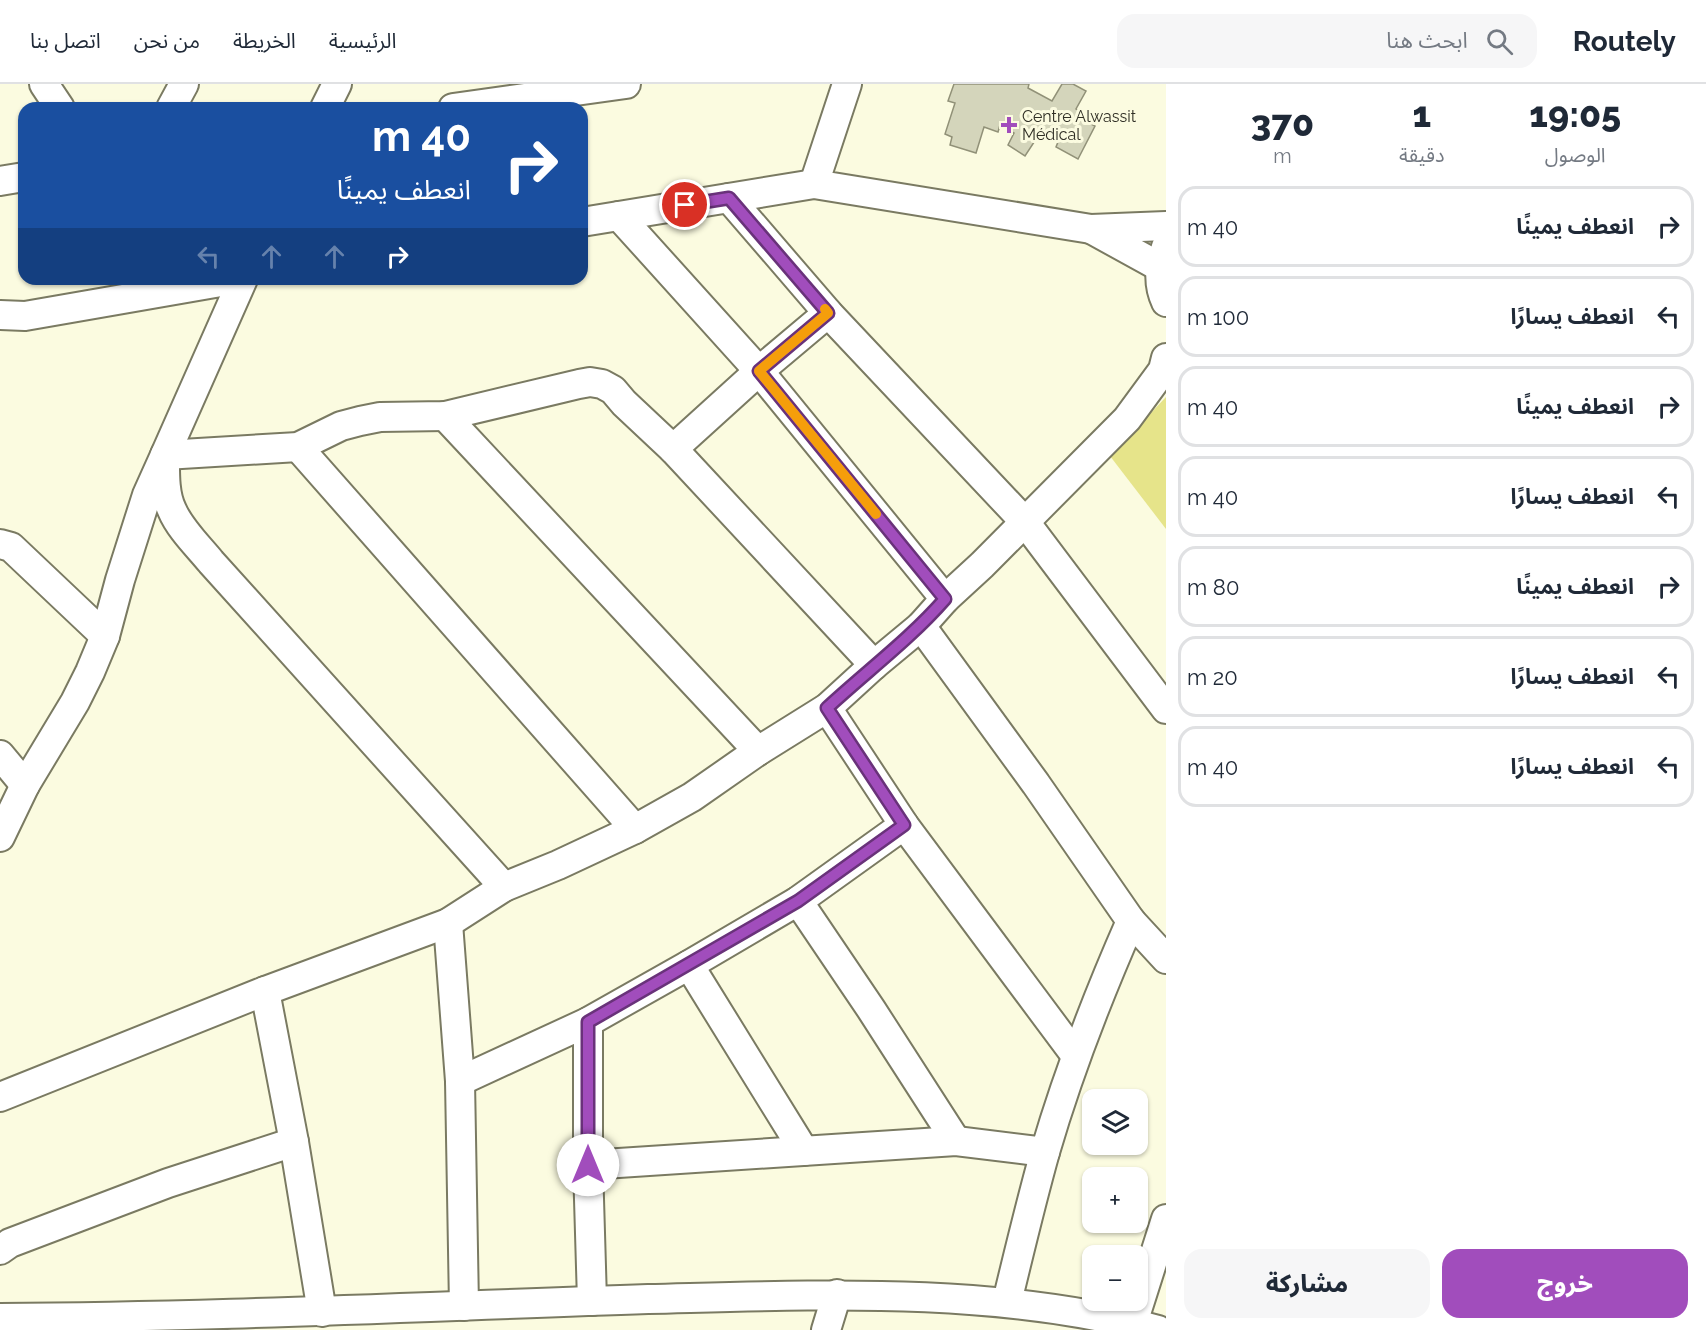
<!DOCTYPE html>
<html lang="ar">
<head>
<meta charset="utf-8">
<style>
	:root { --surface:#fff; --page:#f6f6f7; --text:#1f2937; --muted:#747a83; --line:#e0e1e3; --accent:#a14dbc }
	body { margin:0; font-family:Raleway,"Noto Sans Arabic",sans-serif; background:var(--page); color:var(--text); direction:rtl; height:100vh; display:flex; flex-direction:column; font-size:22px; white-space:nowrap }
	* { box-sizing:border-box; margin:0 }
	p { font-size:20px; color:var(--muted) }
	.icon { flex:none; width:33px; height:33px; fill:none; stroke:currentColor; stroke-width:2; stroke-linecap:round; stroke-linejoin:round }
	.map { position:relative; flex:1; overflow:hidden; direction:ltr }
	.sheet { display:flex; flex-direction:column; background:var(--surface); width:540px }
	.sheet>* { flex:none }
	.top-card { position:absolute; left:18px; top:18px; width:570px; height:183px; border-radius:18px; box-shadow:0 2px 4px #0004; direction:rtl; background:#1a4fa0; color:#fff; overflow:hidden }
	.fabs { position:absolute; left:1082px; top:1005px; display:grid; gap:12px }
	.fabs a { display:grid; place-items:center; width:66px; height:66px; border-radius:12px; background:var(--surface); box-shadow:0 2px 4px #0004; font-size:30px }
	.pin { position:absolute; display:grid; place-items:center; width:51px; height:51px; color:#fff; margin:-26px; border:3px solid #fff; border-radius:50%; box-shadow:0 2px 6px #0007 }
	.me { position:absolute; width:66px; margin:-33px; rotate:0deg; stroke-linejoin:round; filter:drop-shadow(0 0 4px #0008) }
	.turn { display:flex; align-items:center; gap:21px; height:126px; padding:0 18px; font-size:27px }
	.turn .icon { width:78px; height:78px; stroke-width:2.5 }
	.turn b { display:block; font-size:42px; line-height:51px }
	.lanes { display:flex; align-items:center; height:57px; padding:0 18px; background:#0003; justify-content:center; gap:30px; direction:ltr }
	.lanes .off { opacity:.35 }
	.eta { display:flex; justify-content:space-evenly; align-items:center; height:102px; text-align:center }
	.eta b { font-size:36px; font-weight:800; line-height:42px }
	.button { display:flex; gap:12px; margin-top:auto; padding:12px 18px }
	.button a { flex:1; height:69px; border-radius:18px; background:var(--accent); color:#fff; font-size:24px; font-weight:800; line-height:69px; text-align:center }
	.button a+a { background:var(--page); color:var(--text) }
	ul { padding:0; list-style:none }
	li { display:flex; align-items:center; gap:18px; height:81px; margin:0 12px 9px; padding:0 6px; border:3px solid var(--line); border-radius:18px }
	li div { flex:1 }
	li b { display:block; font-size:22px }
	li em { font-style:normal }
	header { display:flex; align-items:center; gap:36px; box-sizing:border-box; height:84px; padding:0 30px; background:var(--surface); border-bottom:2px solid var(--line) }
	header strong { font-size:28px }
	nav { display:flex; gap:33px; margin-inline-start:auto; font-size:21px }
	.search { width:420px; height:54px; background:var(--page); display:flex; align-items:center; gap:15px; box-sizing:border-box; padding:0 21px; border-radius:18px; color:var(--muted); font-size:22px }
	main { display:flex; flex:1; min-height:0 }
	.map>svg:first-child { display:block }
	.green { fill:#e6e48a }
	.building { fill:#d4d5bb; stroke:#919178; stroke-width:1.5 }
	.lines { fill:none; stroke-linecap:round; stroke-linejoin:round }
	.street-casing { stroke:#7a7a62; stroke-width:32 }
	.street { stroke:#fff; stroke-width:28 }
	.route-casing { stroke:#69327a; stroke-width:15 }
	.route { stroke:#a14dbc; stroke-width:10 }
	.slow { stroke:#f59e0b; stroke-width:10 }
	.poi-dot { fill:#a14dbc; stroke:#fbfbe0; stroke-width:2 }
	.labels { text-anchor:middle; stroke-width:6; stroke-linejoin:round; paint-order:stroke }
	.poi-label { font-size:16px; fill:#302f25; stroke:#fbfbe0; text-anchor:start }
</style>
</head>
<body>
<header>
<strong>Routely</strong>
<div class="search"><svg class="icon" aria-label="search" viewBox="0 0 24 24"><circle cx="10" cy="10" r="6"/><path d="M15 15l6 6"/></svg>ابحث هنا</div>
<nav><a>الرئيسية</a><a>الخريطة</a><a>من نحن</a><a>اتصل بنا</a></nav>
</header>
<main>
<section class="sheet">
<div class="eta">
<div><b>19:05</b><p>الوصول</p></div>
<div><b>1</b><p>دقيقة</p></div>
<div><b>370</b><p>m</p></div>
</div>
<ul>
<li><svg class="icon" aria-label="right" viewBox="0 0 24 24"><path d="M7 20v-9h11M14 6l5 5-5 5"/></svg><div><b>انعطف يمينًا</b></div><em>40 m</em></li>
<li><svg class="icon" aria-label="left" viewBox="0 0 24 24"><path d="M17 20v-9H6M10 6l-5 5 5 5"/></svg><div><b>انعطف يسارًا</b></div><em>100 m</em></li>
<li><svg class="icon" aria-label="right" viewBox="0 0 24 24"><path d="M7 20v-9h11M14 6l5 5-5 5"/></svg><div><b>انعطف يمينًا</b></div><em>40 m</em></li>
<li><svg class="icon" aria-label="left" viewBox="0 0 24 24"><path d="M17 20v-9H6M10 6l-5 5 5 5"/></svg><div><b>انعطف يسارًا</b></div><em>40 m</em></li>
<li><svg class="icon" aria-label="right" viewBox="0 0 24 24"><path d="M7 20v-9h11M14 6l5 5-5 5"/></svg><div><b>انعطف يمينًا</b></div><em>80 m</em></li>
<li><svg class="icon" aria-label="left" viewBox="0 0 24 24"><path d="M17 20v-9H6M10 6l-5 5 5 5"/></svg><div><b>انعطف يسارًا</b></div><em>20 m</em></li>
<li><svg class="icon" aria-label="left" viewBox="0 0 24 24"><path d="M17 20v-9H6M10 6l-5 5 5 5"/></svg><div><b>انعطف يسارًا</b></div><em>40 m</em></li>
</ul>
<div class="button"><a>خروج</a><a>مشاركة</a></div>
</section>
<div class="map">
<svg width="1166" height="1246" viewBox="0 0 1166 1246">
	<rect width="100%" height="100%" fill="#fbfbe0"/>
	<path class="green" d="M1166 313V445L1110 372Z"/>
	<path class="building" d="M954 0H1029L1028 4 1052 17 1062 0H1073L1086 7 1076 25 1082 28 1079 34 1095 42 1078 75 1056 63 1058 58 1040 49 1025 72 1008 61 1014 49 1000 41 998 48 984 43 976 69 950 61 952 53 945 50 955 19 948 17Z"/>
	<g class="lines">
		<g class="street-casing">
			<g id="street">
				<path d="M44 0 60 24"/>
				<path d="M847 0 814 100 1091 145 1166 142"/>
				<path d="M171 24 184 0"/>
				<path d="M325 24 337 0"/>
				<path d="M453 24 626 0"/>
				<path d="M0 97 24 93"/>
				<path d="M729 114 828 229 1025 438 1166 625"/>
				<path d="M619 132 759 287 945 515"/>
				<path d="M582 138 814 100"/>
				<path d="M1091 145 1160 183"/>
				<path d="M1166 163C1160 182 1157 199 1166 218"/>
				<path d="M243 195 165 371C165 388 164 410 172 426 180 445 198 462 211 478L504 803"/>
				<path d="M0 231 25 232 238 195"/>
				<path d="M445 332 758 667"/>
				<path d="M298 363 635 745"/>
				<path d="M673 365 759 287 828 229"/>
				<path d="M0 460 11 463 105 552"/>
				<path d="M921 542 1036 700 1131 837 1166 875"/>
				<path d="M827 624 904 741 1076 972"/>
				<path d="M0 671 25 701"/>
				<path d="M0 753 25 701 75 618 90 588 105 552 120 496 147 411 165 371 298 363 341 342 360 337 380 333 445 332 579 300 590 298 602 300 613 306 624 319 673 365 874 581"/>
				<path d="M798 817 871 925 956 1057"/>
				<path d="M448 839 460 997 464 1222"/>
				<path d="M689 881 804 1067"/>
				<path d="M265 907 294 1058 322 1228"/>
				<path d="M588 938V1081L592 1217"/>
				<path d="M460 997 588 938 689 881 798 817 904 741"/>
				<path d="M0 1013 265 907 448 839 504 803 558 781 635 745 692 713 758 667 827 624 874 581 921 542 945 515 982 481 1127 335 1163 286 1166 274"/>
				<path d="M588 1081 956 1057 1045 1068"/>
				<path d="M0 1166 10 1159 168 1099 294 1058"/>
				<path d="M1007 1218C1019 1168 1031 1118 1045 1068 1068 989 1098 912 1131 837"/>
				<path d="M0 1234C216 1233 432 1222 648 1215 816 1211 993 1202 1158 1246"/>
				<path d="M1133 1239 1166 1135"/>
				<path d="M826 1246 837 1210"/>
			</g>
		</g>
		<use href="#street" class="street"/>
	</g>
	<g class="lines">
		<g class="route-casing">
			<path id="route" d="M588 1081V938L798 817 904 741 827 624C867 587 910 555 945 515L759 287 828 229 729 114 685 121"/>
		</g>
		<use href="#route" class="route"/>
		<path class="slow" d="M825 225 828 229 759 287 876 430"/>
	</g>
	<path class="poi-dot" d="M1006 32h6v6h6v6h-6v6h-6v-6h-6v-6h6z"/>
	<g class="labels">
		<g class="poi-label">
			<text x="1022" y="38">Centre Alwassit<tspan x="1022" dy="18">Médical</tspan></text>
		</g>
	</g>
</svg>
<div class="fabs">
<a><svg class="icon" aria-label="layers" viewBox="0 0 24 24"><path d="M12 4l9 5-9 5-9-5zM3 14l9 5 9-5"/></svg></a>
<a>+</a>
<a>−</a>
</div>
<div class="pin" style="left:685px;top:121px;background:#d93025"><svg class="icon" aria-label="arrive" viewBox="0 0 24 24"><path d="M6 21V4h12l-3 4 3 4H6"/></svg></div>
<svg class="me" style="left:588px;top:1081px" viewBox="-20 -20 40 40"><circle r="19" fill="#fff"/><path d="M0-13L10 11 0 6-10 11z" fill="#a14dbc"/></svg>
<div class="top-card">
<div class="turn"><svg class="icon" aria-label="right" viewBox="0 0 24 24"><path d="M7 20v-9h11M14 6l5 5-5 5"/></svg><div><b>40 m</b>انعطف يمينًا</div></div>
<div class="lanes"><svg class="icon off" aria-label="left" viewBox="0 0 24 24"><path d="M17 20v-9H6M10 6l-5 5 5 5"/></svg><svg class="icon off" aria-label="ahead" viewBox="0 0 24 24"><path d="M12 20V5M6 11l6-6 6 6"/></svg><svg class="icon off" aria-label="ahead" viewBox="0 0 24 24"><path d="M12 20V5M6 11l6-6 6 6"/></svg><svg class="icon" aria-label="right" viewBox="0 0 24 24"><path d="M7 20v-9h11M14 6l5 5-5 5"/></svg></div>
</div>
</div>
</main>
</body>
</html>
